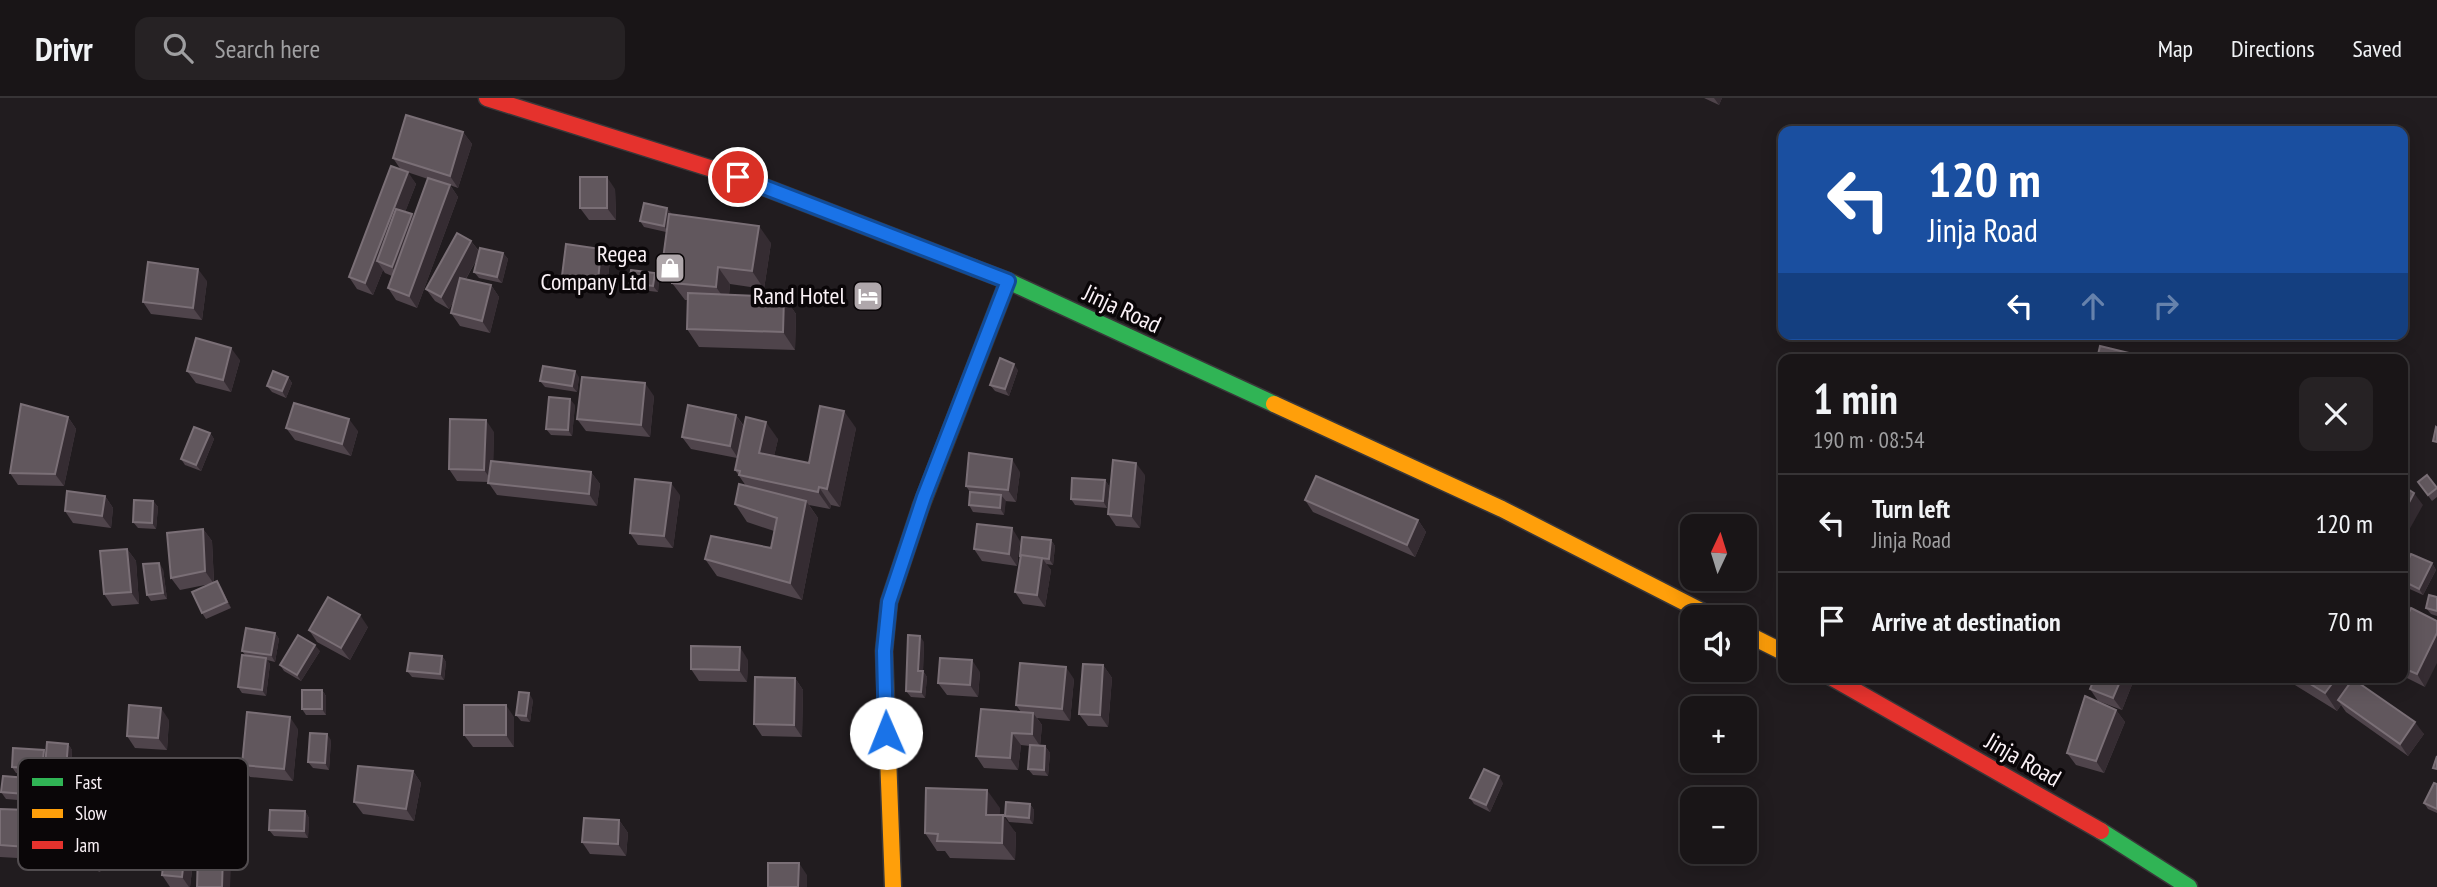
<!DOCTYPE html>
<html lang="en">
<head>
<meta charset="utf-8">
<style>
	:root { --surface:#191517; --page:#262224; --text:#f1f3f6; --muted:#9f9fa1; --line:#373436 }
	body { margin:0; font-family:"PT Sans Narrow",sans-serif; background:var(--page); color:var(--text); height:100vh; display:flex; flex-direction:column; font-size:26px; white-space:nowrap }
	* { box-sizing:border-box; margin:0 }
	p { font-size:23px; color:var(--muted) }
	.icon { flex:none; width:38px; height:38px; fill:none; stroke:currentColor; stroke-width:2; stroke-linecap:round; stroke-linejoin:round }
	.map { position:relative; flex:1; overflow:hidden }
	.details { position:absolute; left:1778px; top:256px; width:630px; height:329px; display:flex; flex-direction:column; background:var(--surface); border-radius:14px; box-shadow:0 4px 18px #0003,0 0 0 2px var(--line) }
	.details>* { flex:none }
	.banner { position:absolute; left:1778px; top:28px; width:630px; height:214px; border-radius:14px; box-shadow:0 4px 18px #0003,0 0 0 2px var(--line); background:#1a4fa0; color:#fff; overflow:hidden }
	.needle { width:46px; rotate:4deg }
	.controls { position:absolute; left:1680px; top:416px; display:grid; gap:14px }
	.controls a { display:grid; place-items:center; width:77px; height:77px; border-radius:14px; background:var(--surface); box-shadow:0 4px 18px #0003,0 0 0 2px var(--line); font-size:35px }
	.pin { position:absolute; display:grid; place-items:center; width:60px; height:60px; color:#fff; margin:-30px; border:4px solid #fff; border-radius:50%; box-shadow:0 2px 7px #0007 }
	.me { position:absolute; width:77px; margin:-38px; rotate:359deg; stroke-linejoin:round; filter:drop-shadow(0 0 5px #0008) }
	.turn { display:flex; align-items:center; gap:24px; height:147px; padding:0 35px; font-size:32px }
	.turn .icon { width:91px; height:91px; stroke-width:2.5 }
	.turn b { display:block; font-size:49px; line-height:60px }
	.lanes { display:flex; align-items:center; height:66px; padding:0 35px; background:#0003; justify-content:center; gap:35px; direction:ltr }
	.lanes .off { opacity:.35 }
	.round { display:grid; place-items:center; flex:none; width:74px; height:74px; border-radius:14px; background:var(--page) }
	.overview { display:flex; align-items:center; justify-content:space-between; height:119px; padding:0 35px }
	h1 { font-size:42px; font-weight:700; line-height:52px }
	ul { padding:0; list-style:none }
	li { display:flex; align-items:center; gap:21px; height:98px; padding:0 35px; border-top:2px solid var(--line) }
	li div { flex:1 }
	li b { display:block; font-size:26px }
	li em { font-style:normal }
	header { display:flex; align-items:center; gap:42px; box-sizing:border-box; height:98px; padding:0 35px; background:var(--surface); border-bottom:2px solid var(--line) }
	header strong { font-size:33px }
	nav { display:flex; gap:38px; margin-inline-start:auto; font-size:24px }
	.search { width:490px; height:63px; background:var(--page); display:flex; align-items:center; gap:18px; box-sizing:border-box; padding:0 24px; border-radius:14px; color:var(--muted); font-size:26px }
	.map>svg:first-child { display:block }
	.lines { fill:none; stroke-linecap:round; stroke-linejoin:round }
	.fast-casing { stroke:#3a3739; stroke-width:19 }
	.slow-casing { stroke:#3a3739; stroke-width:19 }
	.jam-casing { stroke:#3a3739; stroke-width:19 }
	.fast { stroke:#30b455; stroke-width:16 }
	.slow { stroke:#ff9f0a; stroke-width:16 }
	.jam { stroke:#e5322d; stroke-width:16 }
	.wall { fill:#4f444b; fill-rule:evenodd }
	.shaded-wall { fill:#352c32 }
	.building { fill:#61575d; stroke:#7a6f76; stroke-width:2 }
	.route-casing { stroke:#114b97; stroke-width:18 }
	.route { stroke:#1a73e8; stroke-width:12 }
	.labels { text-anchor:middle; stroke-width:7; stroke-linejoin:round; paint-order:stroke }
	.poi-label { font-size:24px; fill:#fbf2f7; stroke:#0a0608; text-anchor:end }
	.street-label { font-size:24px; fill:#fbf2f7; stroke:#0a0608 }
	.key { fill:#0a0608; stroke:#524d50; stroke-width:2 }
	.key-label { font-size:19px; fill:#fbf2f7 }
</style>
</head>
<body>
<header>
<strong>Drivr</strong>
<div class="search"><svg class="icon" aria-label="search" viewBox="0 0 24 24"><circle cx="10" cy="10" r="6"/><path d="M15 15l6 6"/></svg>Search here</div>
<nav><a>Map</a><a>Directions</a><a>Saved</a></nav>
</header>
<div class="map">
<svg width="2437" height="789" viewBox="0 0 2437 789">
	<rect width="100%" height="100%" fill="#211c1f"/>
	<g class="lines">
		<g class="fast-casing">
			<g id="fast">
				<path d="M974 170 1008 183 1274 306"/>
				<path d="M921 408 1008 183"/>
				<path d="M2101 733 2189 789"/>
			</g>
		</g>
		<g class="slow-casing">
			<g id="slow">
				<path d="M1274 306 1502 411 1715 520"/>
				<path d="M1745 535 1783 554"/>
				<path d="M893 789 884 553 889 504 921 408"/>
			</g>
		</g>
		<g class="jam-casing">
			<g id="jam">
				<path d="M487 0 738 79 974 170"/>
				<path d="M1831 579 2101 733"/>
			</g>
		</g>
		<use href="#fast" class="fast"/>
		<use href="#slow" class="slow"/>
		<use href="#jam" class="jam"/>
	</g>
	<g class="wall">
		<path d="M1704 0H1722L1719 7Z"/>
		<path d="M463 34 472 46 458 90 447 86 450 87 458 99 417 210 396 202 388 190 392 178 385 175 383 172 373 197 357 191 349 179 401 72 393 60ZM407 74 428 81 414 119 412 116 405 114 416 86Z"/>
		<path d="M615 91 616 122H589L580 110Z"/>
		<path d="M672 116 771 145 764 191 730 186 729 197 784 199 796 216 795 252 699 249 687 231 688 202H685L672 185 673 176 663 161 666 134 644 129 640 123Z"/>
		<path d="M471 143 479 153 503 155 508 161 502 185 479 180 474 174 478 159 466 181 491 187 499 199 490 235 460 228 451 215 455 201 449 211 435 203 426 191Z"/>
		<path d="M610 163 606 195 570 191 562 178Z"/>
		<path d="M659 181 658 194 633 191 629 185Z"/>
		<path d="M207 183 202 222 151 216 143 204Z"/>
		<path d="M240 262 231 294 196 285 187 273Z"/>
		<path d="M1018 272 1009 298 995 293 990 287Z"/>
		<path d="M288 279 292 285 286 300 272 294 267 288Z"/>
		<path d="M579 279 577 294 545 289 540 283Z"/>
		<path d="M654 298 650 339 586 333 577 321Z"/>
		<path d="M575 307 572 338 551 337 546 331Z"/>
		<path d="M736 317 744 328 778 341 774 358 809 365 856 330 840 409 831 407 830 411 809 407 818 420 802 502 717 478 705 461 771 450 774 433 747 424 735 406 746 388 735 372 737 360 691 351 682 339Z"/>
		<path d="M68 319 76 331 64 388 18 387 10 375Z"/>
		<path d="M286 330 358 333 351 358 295 342Z"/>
		<path d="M494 334 493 363 591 374 600 386 597 408 497 397 488 384 457 383 449 371Z"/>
		<path d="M210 335 214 341 201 373 185 367 181 361Z"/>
		<path d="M1020 374 1016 404 1005 403 1004 417 973 414 969 407 970 394 966 388Z"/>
		<path d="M1145 377 1140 430 1116 428 1108 416Z"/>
		<path d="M1105 382 1109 388 1107 410 1075 407 1071 401Z"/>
		<path d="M2418 384 2437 390V399L2432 403Z"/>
		<path d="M680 397 673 450 638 447 630 435Z"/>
		<path d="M105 398 113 410 111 430 73 425 65 413Z"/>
		<path d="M1305 402 1418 422 1426 434 1415 459 1313 414Z"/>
		<path d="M153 403 158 409 156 431 138 430 133 424Z"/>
		<path d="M203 431 212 443 214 484 221 489 231 510 206 521 202 515 210 486 180 492 171 480Z"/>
		<path d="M1051 442 1055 448 1053 467 1046 466 1051 472 1045 509 1023 506 1015 494Z"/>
		<path d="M1020 443 1017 468 982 463 974 451Z"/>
		<path d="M127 451 136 463 139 506 112 508 104 496Z"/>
		<path d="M2432 465 2436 472 2423 497 2403 488V473Z"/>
		<path d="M163 471 167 501 151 503 147 497Z"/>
		<path d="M2437 499V518L2431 516 2426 510Z"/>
		<path d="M2403 527 2425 589 2403 578Z"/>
		<path d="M368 529 350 562 317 544 309 532Z"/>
		<path d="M275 535 279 541 275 564 267 562 270 566 266 598 242 595 238 589 246 558 242 553Z"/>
		<path d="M924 544 923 573 927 579 925 600 911 599 906 593Z"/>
		<path d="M320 553 301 583 284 573 280 567Z"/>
		<path d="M442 558 446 564 444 582 412 579 407 573Z"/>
		<path d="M748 562 747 584 699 583 691 571Z"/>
		<path d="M1103 567 1112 580 1108 629 1088 628 1079 616Z"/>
		<path d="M980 574 978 599 947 597 938 585Z"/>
		<path d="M2095 579H2135L2122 612 2098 603 2090 591Z"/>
		<path d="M2282 579H2349L2352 583 2424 636 2408 658 2346 614 2341 607 2337 613Z"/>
		<path d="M795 580 803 592 802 639 762 638 754 626Z"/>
		<path d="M1074 581 1070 623 1037 620 1042 627 1040 648H1045L1050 655 1048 678 1033 677 1028 671 1030 648 1021 647 1018 672 984 670 976 658 1021 614 1016 607Z"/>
		<path d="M322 592 326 598V617H306L302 611Z"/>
		<path d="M533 602 530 624 521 623 516 617Z"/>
		<path d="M2116 612 2125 624 2104 675 2076 667 2067 655Z"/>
		<path d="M514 619V649H473L464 637Z"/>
		<path d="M169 622 167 652 135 650 127 638Z"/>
		<path d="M298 631 293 683 250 679 242 667Z"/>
		<path d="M331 642 329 672 313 670 308 664Z"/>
		<path d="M68 646 72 652 71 677 49 675 47 673V677L16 675 12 669 44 652 46 655Z"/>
		<path d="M413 673 421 685 414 723 363 716 354 704Z"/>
		<path d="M1503 685 1490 714 1474 706 1470 700Z"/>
		<path d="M2437 686V715L2428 711 2424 705Z"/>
		<path d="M43 687 41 704 6 701 1 694Z"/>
		<path d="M147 698 146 712 122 711 118 705Z"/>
		<path d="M1030 706 1034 712 1033 726 1009 724 1005 718Z"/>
		<path d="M1000 710 999 717 1016 735 1015 762 950 760 945 753H937L925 735Z"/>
		<path d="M0 711 35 722 58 723 62 729 61 753 38 752 35 748V761L0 759Z"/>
		<path d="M305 713 309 720 308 740 274 738 269 732Z"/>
		<path d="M619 722 628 735 626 758 590 756 582 744Z"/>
		<path d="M187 735 195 747 190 789H170L162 777Z"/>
		<path d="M109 748 100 774 83 767 78 761Z"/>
	</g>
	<g class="shaded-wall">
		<path d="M1714 0H1722L1719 7Z"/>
		<path d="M463 34 472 46 458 90 450 78Z"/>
		<path d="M408 74 416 86 385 166 377 163 383 172 373 197 365 185Z"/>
		<path d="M607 79 615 91 616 122 607 110Z"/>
		<path d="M450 87 458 99 417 210 409 198Z"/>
		<path d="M667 110 672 116 668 134 664 128Z"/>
		<path d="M412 116 420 128 401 181 392 169Z"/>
		<path d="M759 128 771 145 764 191 752 173Z"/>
		<path d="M471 143 480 155 449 211 441 199Z"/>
		<path d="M601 151 610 163 606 195 598 183Z"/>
		<path d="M503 155 508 161 502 185 497 179Z"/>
		<path d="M718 169 730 186 728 206 716 189Z"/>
		<path d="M198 171 207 183 202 222 193 210Z"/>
		<path d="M655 175 659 181 658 194 653 188Z"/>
		<path d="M491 187 499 199 490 235 482 223Z"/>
		<path d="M784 199 796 216 795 252 783 234Z"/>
		<path d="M231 250 240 262 231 294 223 282Z"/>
		<path d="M1014 266 1018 272 1009 298 1005 291Z"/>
		<path d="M575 273 579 279 577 294 572 288Z"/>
		<path d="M288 279 292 285 286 300 282 293Z"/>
		<path d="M645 285 654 298 650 339 641 327Z"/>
		<path d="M570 301 575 307 572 338 568 332Z"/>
		<path d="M844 313 856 330 840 409 827 391Z"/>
		<path d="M736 317 744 329 738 360 730 348Z"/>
		<path d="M68 319 76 331 64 388 55 376Z"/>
		<path d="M349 321 358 333 351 358 342 346Z"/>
		<path d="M486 322 494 334 493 384 484 372Z"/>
		<path d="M766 324 778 341 771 372 759 355Z"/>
		<path d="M210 335 214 341 201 373 196 367Z"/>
		<path d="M1012 361 1020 374 1016 404 1008 392Z"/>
		<path d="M1136 365 1145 377 1140 430 1131 418Z"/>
		<path d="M591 374 600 386 597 408 589 396Z"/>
		<path d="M1105 382 1109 388 1107 410 1103 403Z"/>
		<path d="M671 385 680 397 673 450 664 438Z"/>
		<path d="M819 389 831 407 830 411 818 394Z"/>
		<path d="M2414 395 2423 407 2403 443V416Z"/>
		<path d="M1001 397 1006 403 1004 417 1000 410Z"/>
		<path d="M105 398 113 410 111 430 102 418Z"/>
		<path d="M153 403 158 409 156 431 152 425Z"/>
		<path d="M806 403 818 420 802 502 790 485Z"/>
		<path d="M1418 422 1426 434 1415 459 1407 447Z"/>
		<path d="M1012 430 1020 443 1017 468 1009 456Z"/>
		<path d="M203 431 212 443 214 486 205 473Z"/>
		<path d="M1051 442 1055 448 1053 467 1049 461Z"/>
		<path d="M127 451 136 463 139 506 131 494Z"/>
		<path d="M1042 460 1051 472 1045 509 1037 497Z"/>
		<path d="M159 465 163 471 167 501 163 495Z"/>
		<path d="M2432 465 2436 472 2423 497 2419 491Z"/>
		<path d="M217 483 221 489 231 510 227 504Z"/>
		<path d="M360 517 368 529 350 562 341 550Z"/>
		<path d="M275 535 279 541 275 564 271 557Z"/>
		<path d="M2437 535V565L2425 589 2417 576Z"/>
		<path d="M920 538 924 544 923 573 927 579 925 600 921 594 918 573Z"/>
		<path d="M315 547 320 553 301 583 297 577Z"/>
		<path d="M740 549 748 562 747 584 739 572Z"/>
		<path d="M442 558 446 564 444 582 440 576Z"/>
		<path d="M266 560 270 566 266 598 262 592Z"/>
		<path d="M972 562 980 574 978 599 970 587Z"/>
		<path d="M1103 567 1112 580 1108 629 1100 617Z"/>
		<path d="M1066 569 1074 581 1070 623 1062 611Z"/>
		<path d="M2122 579H2135L2122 612 2113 600Z"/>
		<path d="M2337 579H2349L2355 588 2338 602 2341 607 2337 613 2325 595Z"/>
		<path d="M795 580 803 592 802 639 794 627Z"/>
		<path d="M322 592 326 598V617L322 611Z"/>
		<path d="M529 595 533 602 530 624 526 618Z"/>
		<path d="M506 607 514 619V649L506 637Z"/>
		<path d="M161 610 169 622 167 652 158 640Z"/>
		<path d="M2116 612 2125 624 2104 675 2096 663Z"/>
		<path d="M1033 615 1042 627 1040 648 1032 636Z"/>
		<path d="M290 619 298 631 293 683 284 671Z"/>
		<path d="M2415 624 2424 636 2408 658 2400 646Z"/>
		<path d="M1012 635 1021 647 1018 672 1010 660Z"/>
		<path d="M327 636 331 642 329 672 325 665Z"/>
		<path d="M68 646 72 652 71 677 66 671Z"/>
		<path d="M1045 648 1050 655 1048 678 1044 672Z"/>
		<path d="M44 652 48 658 45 669 47 673V677L42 671Z"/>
		<path d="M413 673 421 685 414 723 406 711Z"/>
		<path d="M1499 678 1503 685 1490 714 1486 707Z"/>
		<path d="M39 681 43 687 41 704 37 697Z"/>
		<path d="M143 692 147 698 146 712 142 706Z"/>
		<path d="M987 692 1000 710 999 734 986 717Z"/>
		<path d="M1030 706 1034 712 1033 726 1029 720Z"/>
		<path d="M28 712 36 724 34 746 35 748V761L26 749Z"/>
		<path d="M305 713 309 720 308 740 304 733Z"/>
		<path d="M1003 717 1016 735 1015 762 1002 745Z"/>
		<path d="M619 722 628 735 626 758 618 746Z"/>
		<path d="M58 723 62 729 61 753 57 747Z"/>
		<path d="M187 735 195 747 190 789H189L182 779Z"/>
		<path d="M105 742 109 748 100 774 95 767Z"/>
		<path d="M223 756 231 768 230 789H222Z"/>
		<path d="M799 765 807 777V789H798Z"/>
	</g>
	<g class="building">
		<path d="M406 17 463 34 450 78 393 60Z"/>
		<path d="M391 68 408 74 365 185 349 179Z"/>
		<rect x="580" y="79" width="27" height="31"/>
		<path d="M428 80 450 87 409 198 388 190Z"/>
		<path d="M644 105 667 110 664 128 640 123Z"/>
		<path d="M396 111 412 116 392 169 377 163Z"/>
		<path d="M669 116 759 128 752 173 718 169 716 189 672 185 674 163 663 161Z"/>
		<path d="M457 135 471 143 441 199 426 191Z"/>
		<path d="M566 146 601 151 598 183 562 178Z"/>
		<path d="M480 150 503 155 497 179 474 174Z"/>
		<path d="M148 164 198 171 193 210 143 204Z"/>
		<path d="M631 172 655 175 653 188 629 185Z"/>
		<path d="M460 180 491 187 482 223 451 215Z"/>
		<path d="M688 195 784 199 783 234 687 231Z"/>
		<path d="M196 240 231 250 223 282 187 273Z"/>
		<path d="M2100 248 2129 255 2128 261H2097Z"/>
		<path d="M1000 260 1014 266 1005 291 990 287Z"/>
		<path d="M543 268 575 273 572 288 540 283Z"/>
		<path d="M273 273 288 279 282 293 267 288Z"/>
		<path d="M582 279 645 285 641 327 577 321Z"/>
		<path d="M549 299 570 301 568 332 546 331Z"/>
		<path d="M294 305 349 321 342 346 286 330Z"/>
		<path d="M21 306 68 319 55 376 10 375Z"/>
		<path d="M688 307 736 317 730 348 682 339Z"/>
		<path d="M820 308 844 313 827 391 819 389 818 394 739 377 740 373 735 372 746 319 766 324 759 355 809 365Z"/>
		<path d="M450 321 486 322 484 372 449 371Z"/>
		<path d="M194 329 210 335 196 367 181 361Z"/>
		<path d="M2436 329 2437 330V344L2433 343Z"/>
		<path d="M969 355 1012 361 1008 392 966 388Z"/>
		<path d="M1113 362 1136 365 1131 418 1108 416Z"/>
		<path d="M491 363 591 374 589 396 488 385Z"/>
		<path d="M2427 377 2437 390 2428 397 2418 384Z"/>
		<path d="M1316 378 1418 422 1407 447 1305 402Z"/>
		<path d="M1072 380 1105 382 1103 403 1071 401Z"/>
		<path d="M635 381 671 385 664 438 630 435Z"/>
		<path d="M739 386 806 403 790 485 705 461 711 438 771 450 777 420 735 406Z"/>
		<path d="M2403 388 2414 395 2403 416Z"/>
		<path d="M67 393 105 398 102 418 65 413Z"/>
		<path d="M970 394 1001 397 1000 410 969 407Z"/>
		<path d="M134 402 153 403 152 425 133 424Z"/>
		<path d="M977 426 1012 430 1009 456 974 451Z"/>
		<path d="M203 431 205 473 171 480 167 435Z"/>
		<path d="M1022 439 1051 442 1049 461 1020 458Z"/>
		<path d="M127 451 131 494 104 496 100 453Z"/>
		<path d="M2411 456 2432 465 2419 491 2403 483V473Z"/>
		<path d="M1021 457 1042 460 1037 497 1015 494Z"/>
		<path d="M159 465 163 495 147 497 143 466Z"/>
		<path d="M217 483 227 504 202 515 192 494Z"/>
		<path d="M2429 497 2437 499V513L2426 510Z"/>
		<path d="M328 499 360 517 341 550 309 532Z"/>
		<path d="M2411 510 2437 523V535L2417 576 2403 570V527Z"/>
		<path d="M246 530 275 535 271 557 242 553Z"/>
		<path d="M298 537 315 547 297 577 280 567Z"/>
		<path d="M908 537 920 538 918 573H923L921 594 906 593Z"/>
		<path d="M691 548 740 549 739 572 691 571Z"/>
		<path d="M410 555 442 558 440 576 407 573Z"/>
		<path d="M242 557 266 560 262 592 238 589Z"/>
		<path d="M940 560 972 562 970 587 938 585Z"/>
		<path d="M1020 565 1066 569 1062 611 1016 607Z"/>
		<path d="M1083 566 1103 567 1100 617 1079 616Z"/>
		<path d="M755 579 795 580 794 627 754 626Z"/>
		<path d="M2095 579H2122L2113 600 2090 591Z"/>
		<path d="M2299 579H2337L2325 595Z"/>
		<path d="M2353 581 2415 624 2400 646 2338 602Z"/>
		<rect x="302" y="592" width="20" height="19"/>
		<path d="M519 594 529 595 526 618 516 617Z"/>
		<path d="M2085 598 2116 612 2096 663 2067 655Z"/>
		<path d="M129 607 161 610 158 640 127 638Z"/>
		<rect x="464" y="607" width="42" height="30"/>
		<path d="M981 611 1033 615 1032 636 1012 635 1010 660 976 658Z"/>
		<path d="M247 614 290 619 284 671 242 667Z"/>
		<path d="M310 635 327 636 325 665 308 664Z"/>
		<path d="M47 644 68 646 66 671 45 669Z"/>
		<path d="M1030 647 1045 648 1044 672 1028 671Z"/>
		<path d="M13 650 44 652 42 671 12 669Z"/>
		<path d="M2437 658V671L2433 670Z"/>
		<path d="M358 668 413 673 406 711 354 704Z"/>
		<path d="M1484 671 1499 678 1486 707 1470 700Z"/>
		<path d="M3 678 39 681 37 697 1 694Z"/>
		<path d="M2434 685 2437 686V711L2424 705Z"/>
		<path d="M926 690 987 692 986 717H1003L1002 745 937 743 938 736 925 735Z"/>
		<path d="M1006 704 1030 706 1029 720 1005 718Z"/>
		<path d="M0 711 28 712 26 749 0 747Z"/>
		<path d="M270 712 305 713 304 733 269 732Z"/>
		<path d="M584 720 619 722 618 746 582 744Z"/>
		<path d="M167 733 187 735 182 779 162 777Z"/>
		<path d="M198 755 223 756 222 789H197Z"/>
		<path d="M768 765H799L798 789H768Z"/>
	</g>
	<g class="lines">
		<g class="route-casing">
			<path id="route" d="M738 79 1008 183 924 399 889 504 884 553 886 635"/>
		</g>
		<use href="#route" class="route"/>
	</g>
	<defs>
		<g id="shop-square" transform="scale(1.575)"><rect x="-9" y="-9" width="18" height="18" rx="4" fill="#afa7ab" stroke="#0a0608"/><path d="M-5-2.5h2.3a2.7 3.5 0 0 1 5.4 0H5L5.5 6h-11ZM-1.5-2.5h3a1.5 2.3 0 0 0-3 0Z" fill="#fff"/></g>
		<g id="hotel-square" transform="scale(1.575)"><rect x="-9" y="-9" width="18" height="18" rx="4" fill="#afa7ab" stroke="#0a0608"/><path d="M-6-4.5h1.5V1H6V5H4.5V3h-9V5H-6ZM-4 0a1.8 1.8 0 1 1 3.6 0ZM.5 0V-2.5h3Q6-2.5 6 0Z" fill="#fff"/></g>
	</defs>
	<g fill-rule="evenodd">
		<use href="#shop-square" x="670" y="170"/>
		<use href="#hotel-square" x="868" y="198"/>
	</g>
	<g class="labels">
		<g class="poi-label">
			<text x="647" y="164">Regea<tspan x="647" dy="28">Company Ltd</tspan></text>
			<text x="845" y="206">Rand Hotel</text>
		</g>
		<g class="street-label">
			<text transform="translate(1122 211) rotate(25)" y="8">Jinja Road</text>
			<text transform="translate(2023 662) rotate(30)" y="8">Jinja Road</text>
		</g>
	</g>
	<rect x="18" y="660" width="230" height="112" rx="10" class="key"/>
	<rect x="32" y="680" width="31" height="8" fill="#30b455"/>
	<rect x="32" y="711" width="31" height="9" fill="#ff9f0a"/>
	<rect x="32" y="743" width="31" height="8" fill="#e5322d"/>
	<g class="key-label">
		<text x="75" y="691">Fast</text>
		<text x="75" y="722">Slow</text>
		<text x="75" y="754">Jam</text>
	</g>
</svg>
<div class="controls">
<a><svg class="needle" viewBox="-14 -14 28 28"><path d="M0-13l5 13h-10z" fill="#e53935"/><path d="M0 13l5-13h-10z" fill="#9f9fa1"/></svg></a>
<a><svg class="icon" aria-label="sound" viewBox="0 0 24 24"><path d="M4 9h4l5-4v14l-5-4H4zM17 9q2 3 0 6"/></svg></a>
<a>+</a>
<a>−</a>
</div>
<div class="pin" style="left:738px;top:79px;background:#d93025"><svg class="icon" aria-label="arrive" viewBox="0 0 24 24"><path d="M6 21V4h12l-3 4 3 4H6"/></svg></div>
<svg class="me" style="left:886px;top:635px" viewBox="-20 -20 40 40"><circle r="19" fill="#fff"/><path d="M0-13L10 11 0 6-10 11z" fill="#1a73e8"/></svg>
<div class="banner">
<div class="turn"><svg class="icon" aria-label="left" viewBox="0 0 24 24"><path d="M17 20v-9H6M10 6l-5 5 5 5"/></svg><div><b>120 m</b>Jinja Road</div></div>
<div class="lanes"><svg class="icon" aria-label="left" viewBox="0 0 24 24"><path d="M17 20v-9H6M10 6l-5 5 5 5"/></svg><svg class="icon off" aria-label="ahead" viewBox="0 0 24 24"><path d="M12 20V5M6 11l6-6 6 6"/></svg><svg class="icon off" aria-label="right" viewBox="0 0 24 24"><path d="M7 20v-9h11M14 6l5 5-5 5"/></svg></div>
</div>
<section class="details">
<div class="overview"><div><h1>1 min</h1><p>190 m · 08:54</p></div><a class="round"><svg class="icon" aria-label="close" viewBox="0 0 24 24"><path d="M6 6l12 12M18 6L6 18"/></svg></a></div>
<ul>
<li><svg class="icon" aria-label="left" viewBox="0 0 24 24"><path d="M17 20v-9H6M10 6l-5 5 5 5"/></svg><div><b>Turn left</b><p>Jinja Road</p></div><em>120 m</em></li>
<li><svg class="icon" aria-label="arrive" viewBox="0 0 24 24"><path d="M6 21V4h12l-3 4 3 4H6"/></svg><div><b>Arrive at destination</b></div><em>70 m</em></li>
</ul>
</section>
</div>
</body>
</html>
